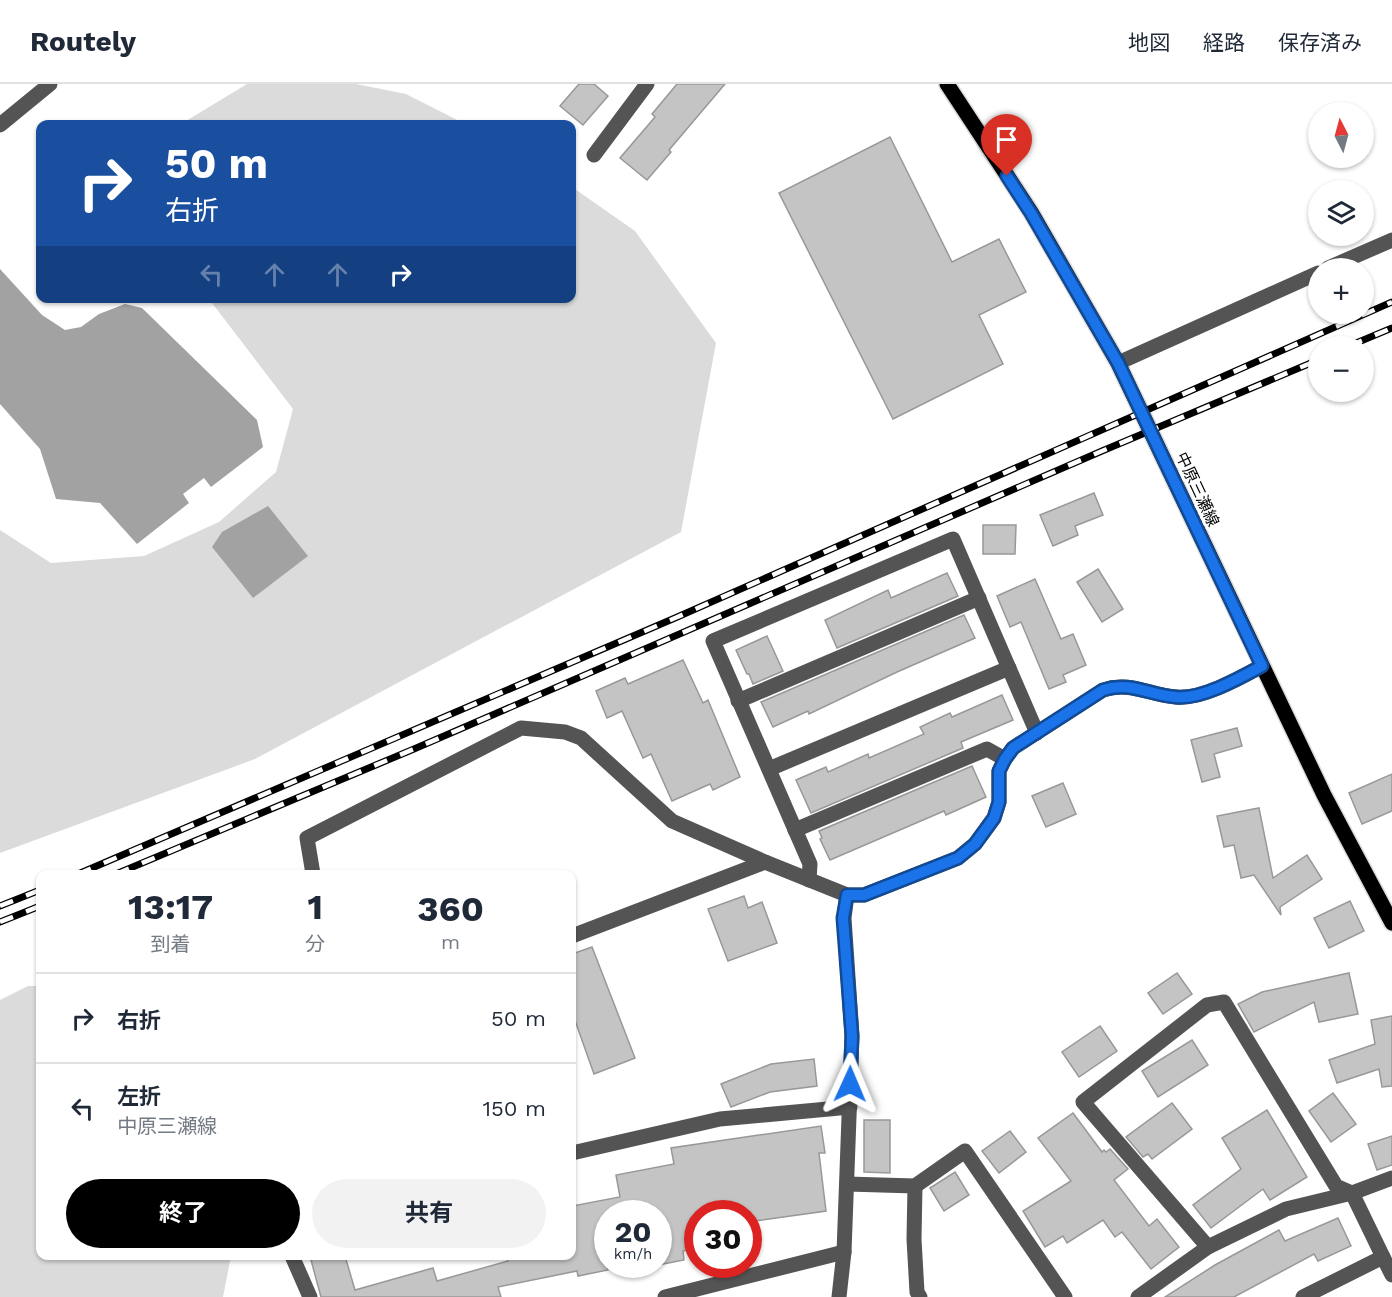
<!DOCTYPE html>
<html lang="ja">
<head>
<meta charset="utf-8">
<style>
	:root { --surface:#fff; --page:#f2f2f3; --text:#1f2937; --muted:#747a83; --line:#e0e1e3; --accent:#000 }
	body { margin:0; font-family:"Work Sans","Noto Sans JP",sans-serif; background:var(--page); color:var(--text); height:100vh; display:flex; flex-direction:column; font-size:22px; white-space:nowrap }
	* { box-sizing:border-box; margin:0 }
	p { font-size:20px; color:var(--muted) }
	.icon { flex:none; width:33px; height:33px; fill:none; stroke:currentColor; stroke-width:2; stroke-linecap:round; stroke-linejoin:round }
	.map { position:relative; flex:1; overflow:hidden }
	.sheet { position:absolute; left:36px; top:786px; width:540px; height:390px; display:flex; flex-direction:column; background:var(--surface); border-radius:12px; box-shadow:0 2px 4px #0004 }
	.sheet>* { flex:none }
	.banner { position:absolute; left:36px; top:36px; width:540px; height:183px; border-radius:12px; box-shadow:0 2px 4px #0004; background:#1a4fa0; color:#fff; overflow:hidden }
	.needle { width:39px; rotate:354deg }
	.fabs { position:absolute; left:1308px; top:18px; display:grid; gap:12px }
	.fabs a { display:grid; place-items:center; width:66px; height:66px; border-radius:50%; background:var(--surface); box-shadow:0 2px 4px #0004; font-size:30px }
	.speed { position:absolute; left:594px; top:1116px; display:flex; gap:12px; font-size:30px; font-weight:700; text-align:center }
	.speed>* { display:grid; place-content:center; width:78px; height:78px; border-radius:50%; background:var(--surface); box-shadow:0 2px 4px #0004; line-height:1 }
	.speed small { font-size:15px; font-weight:400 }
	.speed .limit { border:9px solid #d22; background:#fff; color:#111 }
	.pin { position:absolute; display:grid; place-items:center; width:51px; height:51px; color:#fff; margin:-62px -26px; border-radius:50% 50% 50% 0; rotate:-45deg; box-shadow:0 0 6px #0007 }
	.pin .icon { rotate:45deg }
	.me { position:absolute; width:66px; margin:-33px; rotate:1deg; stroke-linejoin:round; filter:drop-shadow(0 0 4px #0008) }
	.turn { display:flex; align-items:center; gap:21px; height:126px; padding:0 30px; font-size:27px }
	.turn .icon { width:78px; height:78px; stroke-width:2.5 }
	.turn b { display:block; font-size:42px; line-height:51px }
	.lanes { display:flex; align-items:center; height:57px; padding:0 30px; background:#0003; justify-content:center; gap:30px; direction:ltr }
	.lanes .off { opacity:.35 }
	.eta { display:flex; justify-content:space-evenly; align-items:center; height:102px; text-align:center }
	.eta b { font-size:36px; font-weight:700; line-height:42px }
	.button { display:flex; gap:12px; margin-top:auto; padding:12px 30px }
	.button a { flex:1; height:69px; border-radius:36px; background:var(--accent); color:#fff; font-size:24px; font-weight:700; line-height:69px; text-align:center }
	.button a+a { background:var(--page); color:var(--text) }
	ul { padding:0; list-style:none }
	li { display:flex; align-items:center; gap:18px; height:90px; padding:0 30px; border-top:2px solid var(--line) }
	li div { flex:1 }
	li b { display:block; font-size:22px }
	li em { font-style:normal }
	header { display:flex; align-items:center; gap:36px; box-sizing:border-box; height:84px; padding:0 30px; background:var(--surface); border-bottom:2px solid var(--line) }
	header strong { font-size:28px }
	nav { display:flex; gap:33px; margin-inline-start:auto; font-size:21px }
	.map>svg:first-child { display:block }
	.green { fill:#dbdbdb }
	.water { fill:#a2a2a2 }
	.building { fill:#c4c4c4; stroke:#989898; stroke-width:1.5 }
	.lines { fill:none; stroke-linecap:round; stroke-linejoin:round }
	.major-casing { stroke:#dbdbdb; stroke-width:18 }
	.minor { stroke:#545454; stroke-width:15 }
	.major { stroke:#000; stroke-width:15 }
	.rail-casing { stroke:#000; stroke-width:7 }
	.rail { stroke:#fff; stroke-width:4.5; stroke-dasharray:14; stroke-linecap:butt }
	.route-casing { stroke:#114b97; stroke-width:15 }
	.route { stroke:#1a73e8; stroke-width:10 }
	.labels { text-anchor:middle; stroke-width:6; stroke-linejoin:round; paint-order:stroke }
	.street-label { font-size:16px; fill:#000; stroke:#fff }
</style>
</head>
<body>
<header>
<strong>Routely</strong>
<nav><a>地図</a><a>経路</a><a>保存済み</a></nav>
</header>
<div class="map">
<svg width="1392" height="1213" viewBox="0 0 1392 1213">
	<rect width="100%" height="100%" fill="#fff"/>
	<g class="green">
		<path d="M247 0H356L406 10 465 40H181Z"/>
		<path d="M572 103 635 147 716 259 681 448 255 675 0 769V446L51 479 144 472 219 438 276 388 293 325 209 215 572 214Z"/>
		<path d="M28 902H40V1172H231L223 1213H0V916Z"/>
	</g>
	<g class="water">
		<path d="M0 185 42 231 65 246 81 243 99 230 125 220 142 224 257 336 263 363 211 403 204 394 183 410 189 419 137 460 100 419 56 415 40 365 0 320Z"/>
		<path d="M268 422 308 472 253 514 212 463 222 448Z"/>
	</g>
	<g class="building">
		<path d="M579 0H594L608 12 583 41 560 22Z"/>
		<path d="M677 0H725L669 66 671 68 647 96 620 74 655 33 652 30Z"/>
		<path d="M890 53 952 178 999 155 1026 208 979 231 1003 280 893 335 779 109Z"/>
		<path d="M1094 409 1103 431 1075 442 1078 451 1053 462 1040 431Z"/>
		<path d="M983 441H1016L1015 470H983Z"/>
		<path d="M1098 485 1123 525 1102 538 1077 498Z"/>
		<path d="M947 489 958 512 837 564 825 536 888 506 891 514Z"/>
		<path d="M1035 495 1061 555 1073 550 1086 581 1063 591 1066 598 1049 605 1021 538 1010 543 997 512Z"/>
		<path d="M964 531 975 554 897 588 809 630 808 627 773 643 761 618Z"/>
		<path d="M767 552 783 587 753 600 749 590H747L736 566Z"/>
		<path d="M683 576 703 619 708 616 740 693 713 706 710 700 672 717 651 670 643 674 622 627 607 634 596 607 625 594 628 600Z"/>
		<path d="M1002 611 1013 636 961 658 963 664 811 729 796 696 826 683 828 688 868 670 869 674 924 650 920 643 950 629 952 633Z"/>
		<path d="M1237 644 1242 662 1214 670 1220 693 1202 698 1191 656Z"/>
		<path d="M972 682 986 713 946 731 944 727 830 776 820 755 822 754 819 747Z"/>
		<path d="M1392 690V727L1362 740 1349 709Z"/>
		<path d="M1063 699 1076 730 1046 743 1032 712Z"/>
		<path d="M1259 724 1273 794 1307 771 1322 795 1280 823 1281 831 1254 791 1241 794 1234 761 1224 763 1217 732Z"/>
		<path d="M744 812 748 824 762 818 777 859 728 877 708 825Z"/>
		<path d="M1350 817 1364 847 1329 864 1314 834Z"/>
		<path d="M592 863 635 974 594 990 572 928V870Z"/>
		<path d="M1177 889 1192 910 1163 930 1148 909Z"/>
		<path d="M1349 889 1358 930 1319 938 1314 918 1254 948 1238 920 1262 908Z"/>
		<path d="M1392 932V1002L1382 1003 1379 985 1337 999 1329 976 1375 960 1371 936Z"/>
		<path d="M1100 942 1117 967 1079 993 1062 968Z"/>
		<path d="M1192 956 1208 981 1158 1013 1142 987Z"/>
		<path d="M814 975 817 1002 770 1008 731 1023 721 1000 771 980Z"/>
		<path d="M1333 1009 1356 1040 1331 1058 1309 1027Z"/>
		<path d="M1172 1019 1192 1045 1152 1075 1148 1070 1143 1073 1126 1053Z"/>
		<path d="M1267 1026 1307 1093 1270 1116 1263 1105 1211 1144 1193 1121 1241 1085 1222 1054Z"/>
		<path d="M1073 1029 1102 1068 1104 1066 1106 1068 1110 1065 1128 1085 1114 1096 1149 1142 1157 1135 1179 1163 1151 1185 1122 1148 1115 1153 1103 1136 1067 1159 1063 1152 1045 1163 1023 1127 1071 1097 1038 1054Z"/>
		<path d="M864 1036H890V1089L864 1088Z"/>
		<path d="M821 1042 825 1069H819L826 1127 748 1138V1130H698V1164L683 1167 684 1176 658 1181V1130H608V1180H610L608 1181V1186L578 1192 577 1187 498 1203 501 1213H321L311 1176 325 1172H345L355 1206 433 1184 437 1197 508 1177 507 1174 518 1172H572V1122L620 1113 616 1091 674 1080 671 1064Z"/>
		<path d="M1010 1047 1026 1068 999 1089 982 1067Z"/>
		<path d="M1392 1052V1081L1377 1086 1368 1060Z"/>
		<path d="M955 1088 969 1111 944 1127 930 1104Z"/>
		<path d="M1338 1134 1351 1162 1318 1177 1314 1170 1234 1213H1165L1215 1181 1279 1146 1285 1157Z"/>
	</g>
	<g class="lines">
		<g class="major-casing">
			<path id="major" d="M947 0 1031 128 1118 279 1324 711 1392 839"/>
		</g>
		<g class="minor">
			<path d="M0 41 50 0"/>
			<path d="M594 71 647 0"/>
			<path d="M1328 184 1392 156"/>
			<path d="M1118 279 1318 189"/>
			<path d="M738 617 979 514"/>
			<path d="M769 685 1009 584"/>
			<path d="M795 746 987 665 1005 675"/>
			<path d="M313 790 307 754 521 644 565 648 581 654 672 737 765 778 847 811H864L958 774 975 760 994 734 999 718V687L1005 675 1013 664 1103 606C1130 597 1149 611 1176 613 1201 616 1240 594 1262 582"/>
			<path d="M809 796 810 780 713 557 953 455 1037 649"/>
			<path d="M572 852 765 778"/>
			<path d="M572 1069 720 1035 850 1023"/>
			<path d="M847 1100 915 1102 965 1067 1065 1213"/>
			<path d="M915 1102 914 1155 917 1208 920 1213"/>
			<path d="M1208 1163 1083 1018 1207 921 1224 918 1336 1102 1352 1109"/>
			<path d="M292 1172 310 1213"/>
			<path d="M1383 1173 1392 1191"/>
			<path d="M665 1213 844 1168"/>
			<path d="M839 1213 844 1168 852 952 844 834 847 811"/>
			<path d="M1138 1213 1208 1163 1286 1125 1352 1109"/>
			<path d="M1303 1213 1383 1173 1352 1109 1392 1094"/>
		</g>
		<use href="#major" class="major"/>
		<g class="rail-casing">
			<g id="rail">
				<path d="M1349 262 1392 244"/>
				<path d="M78 790 675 534 1392 218"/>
				<path d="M116 790 414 665 1102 367 1318 276"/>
				<path d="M0 822 40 806"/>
				<path d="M0 838 40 822"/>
			</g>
		</g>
		<use href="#rail" class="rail"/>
	</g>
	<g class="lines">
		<g class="route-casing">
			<path id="route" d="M850 1000 852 952 843 834 847 811H864L958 774 975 760 994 734 999 718V687L1005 675 1013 664 1103 606C1130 597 1149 611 1176 613 1201 616 1240 594 1262 582L1118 279 1031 129 1007 92"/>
		</g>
		<use href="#route" class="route"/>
	</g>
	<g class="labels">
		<g class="street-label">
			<text transform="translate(1198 405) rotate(65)" y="6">中原三瀬線</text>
		</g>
	</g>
</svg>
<div class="fabs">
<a><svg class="needle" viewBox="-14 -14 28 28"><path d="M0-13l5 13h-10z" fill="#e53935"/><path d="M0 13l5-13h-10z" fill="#747a83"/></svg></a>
<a><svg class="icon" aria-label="layers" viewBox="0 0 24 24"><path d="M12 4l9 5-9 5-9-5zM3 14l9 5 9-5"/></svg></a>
<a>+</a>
<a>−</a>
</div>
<div class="speed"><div>20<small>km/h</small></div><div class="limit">30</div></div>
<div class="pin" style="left:1007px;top:92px;background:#d93025"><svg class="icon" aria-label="arrive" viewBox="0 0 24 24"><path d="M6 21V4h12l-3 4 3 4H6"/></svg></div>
<svg class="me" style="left:850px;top:1000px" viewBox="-20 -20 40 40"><path d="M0-17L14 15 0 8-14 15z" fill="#1a73e8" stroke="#fff" stroke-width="4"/></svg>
<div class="banner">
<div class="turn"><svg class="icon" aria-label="right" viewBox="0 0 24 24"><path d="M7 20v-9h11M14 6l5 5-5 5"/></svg><div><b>50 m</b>右折</div></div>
<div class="lanes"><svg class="icon off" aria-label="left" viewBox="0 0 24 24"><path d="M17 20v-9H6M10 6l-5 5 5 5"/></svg><svg class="icon off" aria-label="ahead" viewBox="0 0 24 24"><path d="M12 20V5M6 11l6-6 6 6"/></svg><svg class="icon off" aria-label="ahead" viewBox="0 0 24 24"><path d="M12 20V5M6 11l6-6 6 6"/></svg><svg class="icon" aria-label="right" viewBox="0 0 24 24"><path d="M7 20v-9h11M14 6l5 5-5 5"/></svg></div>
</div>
<section class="sheet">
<div class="eta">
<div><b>13:17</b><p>到着</p></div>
<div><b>1</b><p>分</p></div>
<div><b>360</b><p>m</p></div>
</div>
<ul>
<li><svg class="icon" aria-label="right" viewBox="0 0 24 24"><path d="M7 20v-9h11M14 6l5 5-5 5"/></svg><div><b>右折</b></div><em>50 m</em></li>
<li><svg class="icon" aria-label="left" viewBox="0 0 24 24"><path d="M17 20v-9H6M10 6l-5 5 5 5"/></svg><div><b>左折</b><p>中原三瀬線</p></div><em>150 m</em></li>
</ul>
<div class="button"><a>終了</a><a>共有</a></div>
</section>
</div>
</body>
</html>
